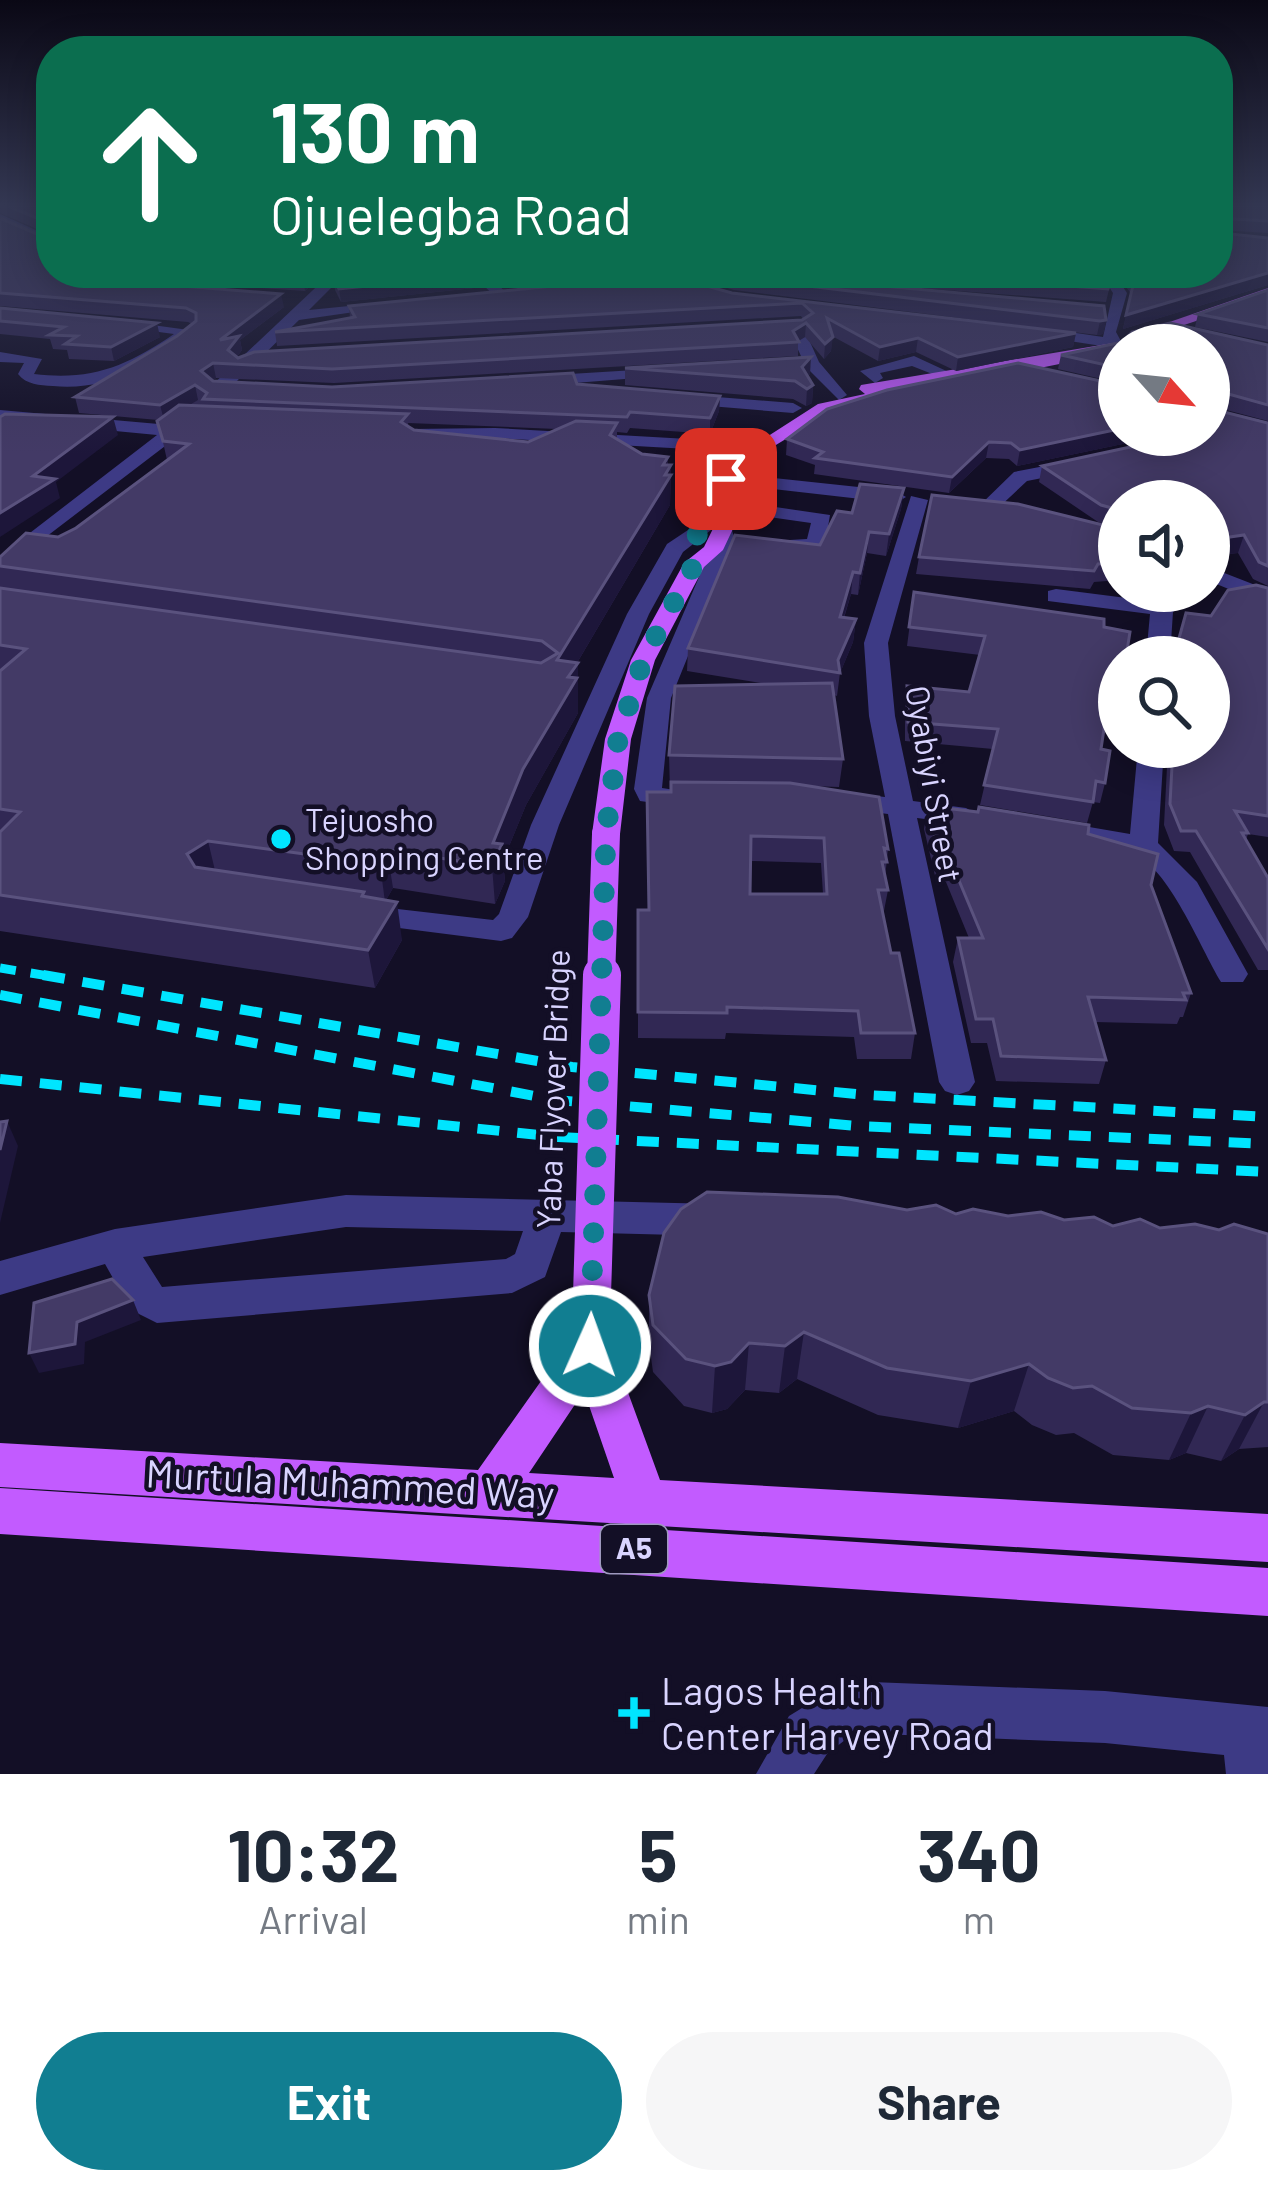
<!DOCTYPE html>
<html lang="en">
<head>
<meta charset="utf-8">
<style>
	:root { --surface:#fff; --page:#f6f6f7; --text:#1f2937; --muted:#747a83; --accent:#117e91 }
	body { margin:0; font-family:Barlow,sans-serif; background:var(--page); color:var(--text); height:100vh; display:flex; flex-direction:column; font-size:45px; white-space:nowrap }
	* { box-sizing:border-box; margin:0 }
	p { font-size:39px; color:var(--muted) }
	.icon { flex:none; width:66px; height:66px; fill:none; stroke:currentColor; stroke-width:2; stroke-linecap:round; stroke-linejoin:round }
	.map { position:relative; height:1774px; overflow:hidden }
	.drawer { display:flex; flex-direction:column; background:var(--surface); flex:1 }
	.drawer>* { flex:none }
	.banner { position:absolute; left:36px; top:36px; width:1197px; height:252px; border-radius:48px; box-shadow:0 6px 30px #0003; background:#0b6e4f; color:#fff; overflow:hidden }
	.needle { width:78px; rotate:117deg }
	.controls { position:absolute; left:1098px; top:324px; display:grid; gap:24px }
	.controls a { display:grid; place-items:center; width:132px; height:132px; border-radius:50%; background:var(--surface); box-shadow:0 6px 30px #0003; font-size:60px }
	.pin { position:absolute; display:grid; place-items:center; width:102px; height:102px; color:#fff; margin:-51px; border-radius:24px; box-shadow:0 6px 18px #0006 }
	.me { position:absolute; width:132px; margin:-66px; rotate:2deg; stroke-linejoin:round; filter:drop-shadow(0 0 9px #0008) }
	.turn { display:flex; align-items:center; gap:42px; height:252px; padding:0 36px; font-size:54px }
	.turn .icon { width:156px; height:156px; stroke-width:2.5 }
	.turn b { display:block; font-size:84px; line-height:102px }
	.eta { display:flex; justify-content:space-evenly; align-items:center; height:204px; text-align:center }
	.eta b { font-size:72px; font-weight:700; line-height:84px }
	.cta { display:flex; gap:24px; margin-top:auto; padding:24px 36px }
	.cta a { flex:1; height:138px; border-radius:72px; background:var(--accent); color:#fff; font-size:48px; font-weight:700; line-height:138px; text-align:center }
	.cta a+a { background:var(--page); color:var(--text) }
	.map>svg:first-child { display:block }
	.lines { fill:none; stroke-linecap:round; stroke-linejoin:round }
	.minor { fill:#3d3a85; fill-rule:evenodd }
	.major { fill:#c25bff; fill-rule:evenodd }
	.rail-far1 { stroke:#00e5ff; stroke-width:9; stroke-dasharray:16 15; stroke-linecap:butt }
	.rail { stroke:#00e5ff; stroke-width:10; stroke-dasharray:22 18; stroke-linecap:butt }
	.major-bridge-far2 { stroke:#c25bff; stroke-width:28 }
	.major-bridge-far1 { stroke:#c25bff; stroke-width:38 }
	.major-bridge { stroke:#c25bff; stroke-width:48 }
	.wall { fill:#312854; fill-rule:evenodd }
	.shaded-wall { fill:#1d163a }
	.building { fill:#433a66; stroke:#5a527e; stroke-width:3; fill-rule:evenodd }
	.route { stroke:#117e91; stroke-width:21; stroke-dasharray:0 37.8 }
	.poi-dot { fill:#00e5ff; stroke:#130f26; stroke-width:4.5 }
	.labels { text-anchor:middle; stroke-width:9; stroke-linejoin:round; paint-order:stroke }
	.shield { fill:#130f26; stroke:#9e99be; stroke-width:3 }
	.shield-label { font-size:30px; font-weight:bold; fill:#d9d4ff }
	.street-label { font-size:33px; fill:#d9d4ff; stroke:#130f26 }
	.poi-label { font-size:33px; fill:#d9d4ff; stroke:#130f26; text-anchor:start }
	.near-street-label { font-size:39px; fill:#d9d4ff; stroke:#130f26 }
	.near-poi-label { font-size:39px; fill:#d9d4ff; stroke:#130f26; text-anchor:start }
</style>
</head>
<body>
<div class="map">
<svg width="1268" height="1774" viewBox="0 0 1268 1774">
	<rect width="100%" height="100%" fill="#130f26"/>
	<g class="lines">
		<g class="minor">
			<path d="M0 214 51 237V246L0 223Z"/>
			<path d="M331 273H346L309 310 389 302 396 306 299 320 190 427 0 572V556L157 435 0 420V410L170 425Z"/>
			<path d="M470 273H485L509 295 497 298Z"/>
			<path d="M651 273H693L734 281 727 285Z"/>
			<path d="M1100 273H1114L1127 293 1116 332 1122 343 1108 347 1031 335 1036 327 1103 337 1113 293Z"/>
			<path d="M820 305 827 309 806 333 819 362 847 395 839 400 806 367 790 332Z"/>
			<path d="M116 320 196 331C157 367 107 391 53 386 39 385 27 385 18 374L24 363 0 362V352L42 359 34 374C92 381 127 366 174 334L121 327Z"/>
			<path d="M914 356 953 374 945 379 912 366 880 373 883 378 875 383 860 371Z"/>
			<path d="M668 368V374L662 376 537 386 529 381 537 376Z"/>
			<path d="M679 394 793 403 802 408 793 413 673 403V395Z"/>
			<path d="M495 428 741 442 750 447 741 452 495 438 411 439 402 434 411 429Z"/>
			<path d="M1081 459 1090 465 1088 469 1027 481 994 512 977 508 1014 472Z"/>
			<path d="M726 473 896 491 906 497 896 503 719 483 716 479Z"/>
			<path d="M911 496 928 500 888 643 895 716 913 801 966 808 980 816 966 824 917 818 975 1082 969 1091 957 1095 945 1091 939 1082 888 814 841 808 827 800 841 792 885 797 869 716 864 643Z"/>
			<path d="M734 501 830 515 825 545 815 551 772 549V541L807 539 811 523 727 511V503Z"/>
			<path d="M716 524H730L735 540 671 698 662 788 695 793 699 799 685 807 640 801 634 789 647 698 715 540Z"/>
			<path d="M694 526 711 530 683 552 649 614 559 825 528 917 512 938 501 941 352 922 348 915 352 908 363 905 493 920 499 914 531 825 627 614 667 544Z"/>
			<path d="M1209 567 1268 590V605L1209 581Z"/>
			<path d="M1056 589 1158 602 1174 591H1200L1173 612 1170 657H1146L1150 614 1048 601V591Z"/>
			<path d="M1138 747H1164L1158 843 1197 882 1248 974 1243 982H1221C1200 947 1169 868 1132 852 1108 841 1070 852 1052 832L1066 823 1130 834Z"/>
			<path d="M346 1195 717 1204 731 1209 736 1220 731 1231 717 1236 561 1232 545 1277 512 1293 157 1323 131 1310 105 1264 0 1295V1261L115 1229ZM346 1227 523 1231 515 1254 506 1259 162 1287 143 1257Z"/>
			<path d="M846 1681 1105 1691 1268 1707V1774H1226L1224 1755 1105 1743 854 1733 827 1754 814 1774H756L789 1716Z"/>
		</g>
		<g class="major">
			<path d="M1268 288V297L1142 339 1129 336Z"/>
			<path d="M1119 342 1125 345H1119V352L990 378 983 372 894 389 896 397 830 412 771 448 723 550 704 567 655 660 631 739 620 834 606 843 596 840 592 834 605 739 631 660 684 563 704 547 754 445 818 404 865 394 859 389 861 385Z"/>
			<path d="M590 1327 605 1333 611 1346 660 1480 1268 1514V1562L0 1487V1443L478 1470 575 1333ZM584 1391 614 1478 529 1473Z"/>
			<path d="M0 1488 1268 1568V1616L0 1534Z"/>
		</g>
		<path class="rail-far1" d="M0 968 61 978"/>
		<g class="rail">
			<path d="M43 975 572 1067 867 1095 1268 1117"/>
			<path d="M0 995 556 1100 858 1126 1268 1144"/>
			<path d="M0 1079 558 1137 1268 1172"/>
		</g>
		<path class="major-bridge-far2" d="M601 978 606 834"/>
		<path class="major-bridge-far1" d="M591 1327 602 975"/>
		<path class="major-bridge" d="M590 1346 591 1324"/>
	</g>
	<g class="wall">
		<path d="M0 206H51V235L0 213Z"/>
		<path d="M1218 206H1268V233L1220 230 1221 233 1268 238V285L1123 329 1131 294 1117 273H1218Z"/>
		<path d="M0 218 51 273H164L124 283 181 286 284 307 240 340 242 350 237 357 238 358 803 319 801 316 277 346 275 332 350 318 349 306 732 293 1076 333 1073 347 956 371 916 352 878 361 832 336 831 351 824 359 805 337 798 341V356L334 383 216 378 212 380 332 387 577 384 720 396 719 411 710 434 630 428 627 433 617 432V439L642 454 668 457V465H671L670 505 577 663 578 713 526 805 503 861 505 881 495 904 393 888 386 900 402 940 375 988 0 931V557L58 537 76 528 167 460 158 420 79 413 75 397 177 336 192 324 188 322 0 306ZM408 423 557 429 528 442 414 430 409 427Z"/>
		<path d="M185 273H324L305 291 188 283Z"/>
		<path d="M337 273H618L341 302 335 290 333 277Z"/>
		<path d="M676 273H1106L1111 281 1106 302 800 279 1106 320 1103 334 1097 335 734 290Z"/>
		<path d="M1268 290V342L1195 327 1198 314Z"/>
		<path d="M0 308 160 337 114 361 69 359 67 350 53 349 50 339 0 334Z"/>
		<path d="M1170 323 1268 345V421L1211 406 1212 409 1268 423V586L1253 579 1238 553 1209 556V501H1119V528L1098 522 1039 482 1042 466 1146 444 1137 441 1017 466 1009 459 986 458 949 493 814 474 815 465 786 455 787 439 827 409 887 390 1018 363 1119 385V435H1209V345H1119V383L1058 369 1061 355 1123 342 1132 332Z"/>
		<path d="M625 368 810 374 807 376 813 385 812 403 806 406 793 399 625 385Z"/>
		<path d="M904 488 901 509 886 556 867 553 858 595 851 594 844 618 856 619 853 642 840 673 837 696 834 695 843 759 839 787 808 786 888 849 885 878 888 890 883 916 891 953 915 1033 911 1059H857L854 1037 726 1033 725 1039 638 1038V910H649L670 792 669 755 767 684 687 671 688 648 820 545 852 513ZM751 861 821 863 823 894H750Z"/>
		<path d="M1119 529V584L1107 581 1094 582 1090 589 916 574 919 557Z"/>
		<path d="M1268 588V837L1248 834 1246 840 1268 878V970H1258L1190 852 1174 851 1164 825 1168 747H1209V657H1145L1149 642H1178L1211 616Z"/>
		<path d="M914 592 1104 627 1119 657V691L1118 696 1109 695 1101 749 1105 783 1100 803 1093 802 1087 823 980 805 993 749 905 741V705L907 686 969 692 980 655 907 646Z"/>
		<path d="M928 806 1088 834 1151 885 1191 993 1183 1017H1180L1177 1024 1095 1022 1106 1060 1099 1084 996 1081 987 1043H971L953 962 958 938H969L946 882 936 880 924 829Z"/>
		<path d="M907 1210 1008 1216 1113 1226 1268 1234V1447L1239 1449 1221 1461 1186 1453 1169 1460 1113 1455 1074 1433 1056 1435 1032 1425 1014 1411 958 1428 878 1415 797 1379 779 1393 745 1390 727 1409 712 1413 684 1406 653 1372 649 1343V1295Z"/>
	</g>
	<g class="shaded-wall">
		<path d="M108 273H164L111 286Z"/>
		<path d="M309 273H324L305 291 303 278Z"/>
		<path d="M493 273H618L341 302 339 289Z"/>
		<path d="M1268 273V285L1123 329 1126 315Z"/>
		<path d="M281 294 284 307 240 340 242 350 231 365 228 350 220 340Z"/>
		<path d="M1106 320 1103 334 1097 335 1100 321Z"/>
		<path d="M157 323 160 337 114 361 111 347Z"/>
		<path d="M806 323 805 337 797 342 793 331Z"/>
		<path d="M1076 333 1073 347 956 371 958 357Z"/>
		<path d="M833 337 831 351 824 359 825 344Z"/>
		<path d="M918 338 916 352 878 361 880 347Z"/>
		<path d="M811 357 810 374 800 384 802 367Z"/>
		<path d="M213 363 216 378 204 386 201 371Z"/>
		<path d="M195 385 198 400 164 420 160 405Z"/>
		<path d="M813 385 812 403 806 406 807 389Z"/>
		<path d="M720 396 719 411 710 434V418Z"/>
		<path d="M113 417 118 435 56 482 60 498 0 537V513L33 476Z"/>
		<path d="M1119 429V435H1138L1137 441 1017 466 1020 450Z"/>
		<path d="M989 442 986 458 949 493 952 477Z"/>
		<path d="M668 457 667 471 671 465 670 505 571 673 578 663V713L526 805 503 861 505 881 495 904 492 866 493 843 557 660Z"/>
		<path d="M904 488 901 509 886 556 889 534Z"/>
		<path d="M869 532 867 553 858 595 860 573Z"/>
		<path d="M1244 535 1238 553 1209 556V540Z"/>
		<path d="M853 572 851 594 837 639 840 617Z"/>
		<path d="M856 619 853 642 840 673 838 660Z"/>
		<path d="M208 841 217 879 197 892 187 854Z"/>
		<path d="M387 850 393 888 385 902 380 864Z"/>
		<path d="M397 902 402 940 375 988 368 950Z"/>
		<path d="M7 1121 18 1146 0 1223V1150Z"/>
		<path d="M133 1300 141 1320 85 1342 84 1364 39 1373 29 1353 77 1322Z"/>
		<path d="M804 1332 797 1379 779 1393 785 1346Z"/>
		<path d="M749 1343 745 1390 727 1409 712 1413 715 1366Z"/>
		<path d="M1029 1364 1014 1411 958 1428 971 1381Z"/>
		<path d="M1264 1402 1239 1449 1221 1461 1245 1415Z"/>
		<path d="M1208 1406 1186 1453 1169 1460 1191 1413Z"/>
	</g>
	<g class="building">
		<path d="M8 206H51V224Z"/>
		<path d="M1218 206H1268V221L1218 218Z"/>
		<path d="M0 218 46 238 51 237V273H108L120 283 163 278 181 286 281 294 220 340 239 336 228 350 238 358 254 352 802 320 813 313 802 303 275 332 355 317 349 306 667 275 732 293 1076 333 958 357 918 338 880 347 827 318 833 337 825 344 806 323 793 331 799 342 332 369 213 363 201 371 213 381 332 387 573 373 577 384 720 396 710 418 630 412 627 417 203 399 207 393 195 385 160 405 75 397 177 336 196 321V313L186 308 0 293Z"/>
		<path d="M1218 218 1221 233 1268 238V273L1126 315 1134 281 1129 273H1218L1220 263 1218 261Z"/>
		<path d="M231 273H309L303 278Z"/>
		<path d="M337 273H493L339 289 333 277Z"/>
		<path d="M722 273H790L794 278 1104 306 1106 320 1100 321 734 277Z"/>
		<path d="M898 273H1106L1111 281 1108 289Z"/>
		<path d="M1268 290V328L1198 314Z"/>
		<path d="M0 308 157 323 111 347 65 344 77 336 49 335 64 327 0 321Z"/>
		<path d="M1170 323 1268 345V405L1214 390 1209 394V345H1119V368L1061 355 1123 342 1132 332Z"/>
		<path d="M811 357 802 367 813 385 807 389 795 381 625 368Z"/>
		<path d="M1018 363 1119 385V429L1020 450 1011 443 989 442 952 477 815 458 823 452 787 439 827 409 887 390Z"/>
		<path d="M1209 397 1212 409 1268 423V566L1259 562 1244 535 1209 540V501H1119V510L1101 505 1042 466 1149 443 1150 435H1209Z"/>
		<path d="M179 405 408 414 401 422 414 430 528 442 576 421 617 423 610 435 642 454 668 457 663 465H671L665 475H671L557 660 578 663 568 677 577 678 523 769 493 843 502 844 492 866 387 850 380 864 208 841 187 854 195 867 364 892 362 896 397 902 368 950 0 895V832L20 812 0 809V671L26 649 0 645V588L541 663 558 653 542 641 0 566V557L26 533 58 537 76 528 189 444 163 441 157 421Z"/>
		<path d="M5 414 113 417 33 476 55 479 0 513V417Z"/>
		<path d="M860 484 904 488 889 534 869 532 860 573 853 572 840 617 856 619 838 660 840 673 688 648 735 535 820 545 837 511 852 513Z"/>
		<path d="M932 495 1018 504 1119 529V565L1112 563 1098 564 1094 571 919 557Z"/>
		<path d="M1256 585 1268 588V816L1235 811 1248 833H1242L1268 878V949L1196 831H1181L1170 804 1173 747H1209V657H1150L1149 642H1178L1186 613 1211 616 1228 590Z"/>
		<path d="M914 592 1104 619V627L1130 632 1126 657H1119V676L1112 675 1101 749 1110 751 1105 783 1096 781 1093 802 984 785 998 729 908 722 907 686 969 692 985 636 909 627Z"/>
		<path d="M832 683 843 759 669 755 675 686Z"/>
		<path d="M671 782 790 783 879 797 888 849 884 848 887 862H882L888 890H878L891 953H899L915 1033H861L858 1011 727 1007V1013L638 1012V910H649L647 792H671ZM751 836 824 838 827 894H750Z"/>
		<path d="M928 806 978 812 979 807 1089 825 1088 834 1158 854 1151 885 1191 993H1183L1186 1000 1088 997 1106 1060 1001 1056 993 1019H976L958 938H983L950 859 940 857Z"/>
		<path d="M7 1121 0 1150V1122Z"/>
		<path d="M707 1192 838 1197 907 1210 936 1205 956 1214 973 1209 1008 1216 1041 1212 1064 1220 1094 1217 1113 1226 1140 1219 1160 1228 1195 1224 1219 1230 1234 1224 1268 1234V1402H1264L1245 1415 1208 1406 1191 1413 1132 1408 1092 1386 1073 1388 1048 1378 1029 1364 971 1381 887 1368 804 1332 785 1346 749 1343 731 1362 715 1366 686 1359 653 1325 649 1295 664 1233 681 1209Z"/>
		<path d="M112 1279 133 1300 77 1322 75 1344 29 1353 34 1303Z"/>
	</g>
	<linearGradient id="sky" x2="0" y2="1"><stop stop-color="#0a0815"/><stop offset="0.45" stop-color="#333752"/><stop offset="1" stop-color="#333752" stop-opacity="0"/></linearGradient>
	<rect width="1268" height="454" fill="url(#sky)"/>
	<g class="lines">
		<path class="route" d="M590 1346 606 834 618 740 643 660 695 563 690 549 726 479"/>
	</g>
	<g class="poi-dot">
		<circle cx="281" cy="839" r="12"/>
		<path d="M628 1695h12v12h12v12h-12v12h-12v-12h-12v-12h12z"/>
	</g>
	<g class="labels">
		<rect class="shield" x="601" y="1525" width="66" height="48" rx="9"/>
		<g class="shield-label">
			<text x="634" y="1559">A5</text>
		</g>
		<g class="street-label">
			<text transform="translate(934 784) rotate(80)" y="12">Oyabiyi Street</text>
			<text transform="translate(553 1089) rotate(-88)" y="12">Yaba Flyover Bridge</text>
		</g>
		<g class="poi-label">
			<text x="305" y="832">Tejuosho<tspan x="305" dy="38">Shopping Centre</tspan></text>
		</g>
		<g class="near-street-label">
			<text transform="translate(350 1484) rotate(3)" y="14">Murtula Muhammed Way</text>
		</g>
		<g class="near-poi-label">
			<text x="661" y="1705">Lagos Health<tspan x="661" dy="45">Center Harvey Road</tspan></text>
		</g>
	</g>
</svg>
<div class="controls">
<a><svg class="needle" viewBox="-14 -14 28 28"><path d="M0-13l5 13h-10z" fill="#e53935"/><path d="M0 13l5-13h-10z" fill="#747a83"/></svg></a>
<a><svg class="icon" aria-label="sound" viewBox="0 0 24 24"><path d="M4 9h4l5-4v14l-5-4H4zM17 9q2 3 0 6"/></svg></a>
<a><svg class="icon" aria-label="search" viewBox="0 0 24 24"><circle cx="10" cy="10" r="6"/><path d="M15 15l6 6"/></svg></a>
</div>
<div class="pin" style="left:726px;top:479px;background:#d93025"><svg class="icon" aria-label="arrive" viewBox="0 0 24 24"><path d="M6 21V4h12l-3 4 3 4H6"/></svg></div>
<svg class="me" style="left:590px;top:1346px" viewBox="-20 -20 40 40"><circle r="17" fill="#117e91" stroke="#fff" stroke-width="3"/><path d="M0-11L8 9 0 5-8 9z" fill="#fff"/></svg>
<div class="banner">
<div class="turn"><svg class="icon" aria-label="ahead" viewBox="0 0 24 24"><path d="M12 20V5M6 11l6-6 6 6"/></svg><div><b>130 m</b>Ojuelegba Road</div></div>
</div>
</div>
<section class="drawer">
<div class="eta">
<div><b>10:32</b><p>Arrival</p></div>
<div><b>5</b><p>min</p></div>
<div><b>340</b><p>m</p></div>
</div>
<div class="cta"><a>Exit</a><a>Share</a></div>
</section>
</body>
</html>
